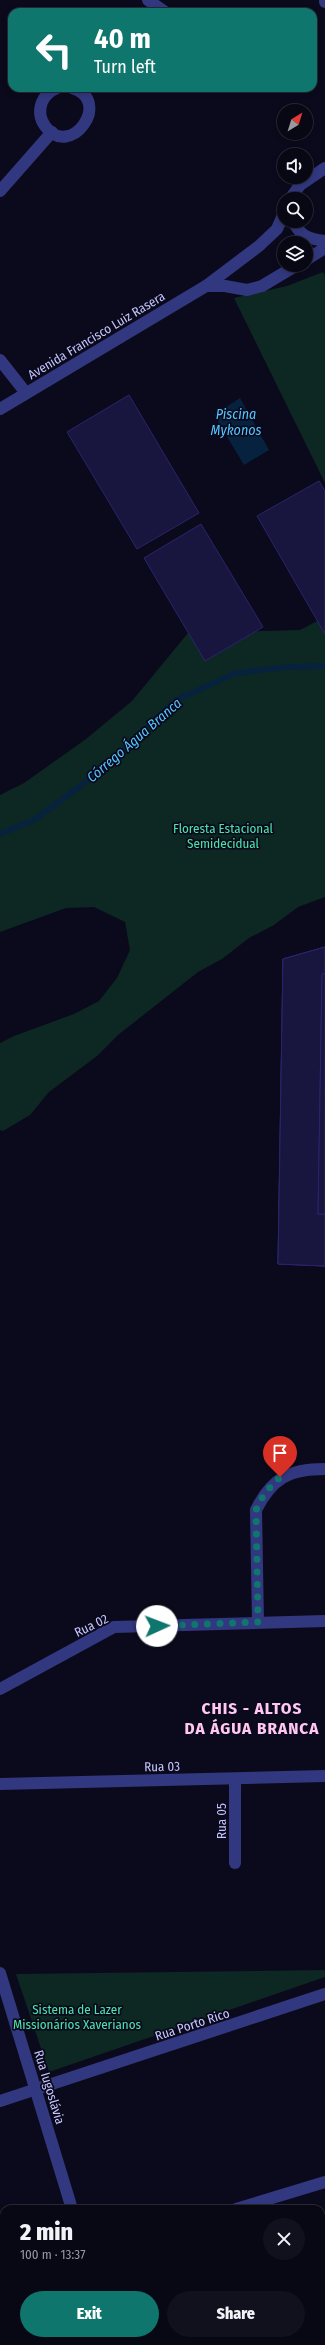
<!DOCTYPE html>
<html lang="en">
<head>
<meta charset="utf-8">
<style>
	:root { --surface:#080815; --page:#11111e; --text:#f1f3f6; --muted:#989aa0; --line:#292934; --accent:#0f766e }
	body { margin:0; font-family:"Fira Sans Condensed",sans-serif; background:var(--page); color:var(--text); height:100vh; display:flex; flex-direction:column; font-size:15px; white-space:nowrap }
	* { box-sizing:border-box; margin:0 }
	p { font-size:13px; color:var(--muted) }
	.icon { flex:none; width:22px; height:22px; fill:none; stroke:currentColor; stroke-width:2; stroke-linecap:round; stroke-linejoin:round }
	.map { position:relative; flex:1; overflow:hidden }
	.details { position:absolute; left:0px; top:2205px; width:325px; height:140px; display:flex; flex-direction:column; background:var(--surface); border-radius:12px 12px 0 0; box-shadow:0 2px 6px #0003,0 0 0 1px var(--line) }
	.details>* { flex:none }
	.hud { position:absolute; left:8px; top:8px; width:309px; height:84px; border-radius:12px; box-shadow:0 2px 6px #0003,0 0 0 1px var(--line); background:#0f766e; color:#fff; overflow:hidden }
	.needle { width:26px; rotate:38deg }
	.buttons { position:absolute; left:277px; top:104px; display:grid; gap:8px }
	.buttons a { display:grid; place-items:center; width:36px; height:36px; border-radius:50%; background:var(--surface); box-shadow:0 2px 6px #0003,0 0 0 1px var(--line); font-size:20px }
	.pin { position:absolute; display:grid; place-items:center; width:34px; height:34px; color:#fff; margin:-41px -17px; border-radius:50% 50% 50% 0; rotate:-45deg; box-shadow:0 0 4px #0007 }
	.pin .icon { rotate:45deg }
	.me { position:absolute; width:44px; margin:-22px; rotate:88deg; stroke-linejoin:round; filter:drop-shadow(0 0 3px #0008) }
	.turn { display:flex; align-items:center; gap:14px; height:84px; padding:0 20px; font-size:18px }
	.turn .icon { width:52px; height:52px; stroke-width:2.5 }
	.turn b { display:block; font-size:28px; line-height:34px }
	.round { display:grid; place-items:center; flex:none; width:42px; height:42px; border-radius:21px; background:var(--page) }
	.summary { display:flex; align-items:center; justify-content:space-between; height:68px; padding:0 20px }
	h1 { font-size:24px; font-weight:800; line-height:30px }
	.button { display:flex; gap:8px; margin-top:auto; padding:8px 20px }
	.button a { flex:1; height:46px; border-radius:24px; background:var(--accent); color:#fff; font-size:16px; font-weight:800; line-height:46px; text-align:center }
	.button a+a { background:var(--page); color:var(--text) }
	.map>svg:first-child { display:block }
	.green { fill:#0d2722 }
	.water { fill:#07223e }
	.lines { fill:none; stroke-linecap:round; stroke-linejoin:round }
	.stream { stroke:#07223e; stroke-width:5.5 }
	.building { fill:#18153e; stroke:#2a256c }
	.minor { stroke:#32387f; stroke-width:12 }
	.route { stroke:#0f766e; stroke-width:7; stroke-dasharray:0 12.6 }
	.labels { text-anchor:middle; stroke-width:3.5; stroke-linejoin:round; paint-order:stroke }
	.street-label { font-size:13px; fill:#c5c6ff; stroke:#0b0a1c }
	.park-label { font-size:13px; fill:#4be5ab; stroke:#0b0a1c }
	.water-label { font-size:14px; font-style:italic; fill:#53c5ff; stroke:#0b0a1c }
	.district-label { font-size:17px; font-weight:bold; letter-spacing:1px; fill:#ffc7f2; stroke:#0b0a1c }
</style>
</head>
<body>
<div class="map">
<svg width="325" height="2345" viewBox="0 0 325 2345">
	<rect width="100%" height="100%" fill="#0b0a1c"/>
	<g class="green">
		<path d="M323 272 325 276V483L234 298 287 286Z"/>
		<path d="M325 617V897L298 907 274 925 249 938 222 959 198 972 118 1035 97 1056 49 1092 30 1115 3 1131 0 1130V1043L14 1036 74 1014 99 1001 117 978 130 950 125 922 94 907 66 908 0 932V795L24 783 86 739 132 701 188 633 300 630Z"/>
		<path d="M325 1970V1977L49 2072 16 1974Z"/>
	</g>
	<path class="water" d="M240 398 269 450 244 465 214 415Z"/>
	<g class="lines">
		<path class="stream" d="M0 834 34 820 98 773 176 700 236 673 289 667 325 666"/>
	</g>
	<g class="building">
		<path d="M129 395 199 513 137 549 67 432Z"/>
		<path d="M319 481 325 491V634L257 516Z"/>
		<path d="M201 524 263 627 205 661 144 558Z"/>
		<path d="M325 947V1266L278 1264 283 959Z"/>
		<path d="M325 947V1266L278 1264 283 959Z"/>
		<path d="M325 947V974H322L318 1214H325V1266L278 1264 283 959Z"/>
		<path d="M322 974H325V1214H318Z"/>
	</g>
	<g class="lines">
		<g class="minor">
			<path d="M148 0 165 12"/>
			<path d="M325 0V2"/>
			<path d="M57 88C50 91 45 95 42 102 39 110 40 119 45 126 70 161 114 100 72 88"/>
			<path d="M0 191 52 132"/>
			<path d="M290 199 300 185 325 168"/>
			<path d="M293 221C300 236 309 239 325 241"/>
			<path d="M306 260 325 248"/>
			<path d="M206 286H225L247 290 262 286 297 265"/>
			<path d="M0 360 26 393"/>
			<path d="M0 409 206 286 259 246 277 229 284 213"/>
			<path d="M258 1622 256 1510C272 1478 289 1469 325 1469"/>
			<path d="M0 1689 114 1627 325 1621"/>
			<path d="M235 1779V1863"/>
			<path d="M0 1784 325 1776"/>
			<path d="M0 1973 72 2209"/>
			<path d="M0 2101 325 1994"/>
			<path d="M236 2209 325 2182"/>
			<path d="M321 2260 325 2259"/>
			<path d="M0 2276 4 2275"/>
			<path d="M106 2341V2345"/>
			<path d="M283 2341V2345"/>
			<path d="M48 2345 61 2341"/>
		</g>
	</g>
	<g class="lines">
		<path class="route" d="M157 1626 258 1622 256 1510 264 1494 280 1477"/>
	</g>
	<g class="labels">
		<g class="street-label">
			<text transform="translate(96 335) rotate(-31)" y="5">Avenida Francisco Luiz Rasera</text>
			<text transform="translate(91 1625) rotate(-26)" y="5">Rua 02</text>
			<text transform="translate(162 1766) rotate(-1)" y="5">Rua 03</text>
			<text transform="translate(221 1821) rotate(-90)" y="5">Rua 05</text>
			<text transform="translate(192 2024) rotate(-18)" y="5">Rua Porto Rico</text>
			<text transform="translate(50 2087) rotate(73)" y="5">Rua Iugoslávia</text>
		</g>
		<g class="park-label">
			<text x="223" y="833">Floresta Estacional<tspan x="223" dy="15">Semidecidual</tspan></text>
			<text x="77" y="2014">Sistema de Lazer<tspan x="77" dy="15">Missionários Xaverianos</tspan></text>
		</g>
		<g class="water-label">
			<text x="236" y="419">Piscina<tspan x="236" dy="16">Mykonos</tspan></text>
			<text transform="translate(134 740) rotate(-41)" y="5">Córrego Água Branca</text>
		</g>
		<g class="district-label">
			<text x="252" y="1714">CHIS - ALTOS<tspan x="252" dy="20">DA ÁGUA BRANCA</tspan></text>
		</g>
	</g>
</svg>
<div class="buttons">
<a><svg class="needle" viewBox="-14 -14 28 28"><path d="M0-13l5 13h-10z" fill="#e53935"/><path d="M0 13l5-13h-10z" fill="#989aa0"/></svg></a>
<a><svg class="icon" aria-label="sound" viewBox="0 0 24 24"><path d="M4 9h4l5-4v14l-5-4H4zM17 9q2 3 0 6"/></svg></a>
<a><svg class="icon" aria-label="search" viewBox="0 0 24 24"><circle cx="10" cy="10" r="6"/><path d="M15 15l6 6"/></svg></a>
<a><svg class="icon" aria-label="layers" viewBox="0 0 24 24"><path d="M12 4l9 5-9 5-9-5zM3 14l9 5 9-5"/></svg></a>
</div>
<div class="pin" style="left:280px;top:1477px;background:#d93025"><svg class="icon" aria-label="arrive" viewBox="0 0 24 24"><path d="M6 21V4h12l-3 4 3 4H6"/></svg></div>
<svg class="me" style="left:157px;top:1626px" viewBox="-20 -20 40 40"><circle r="19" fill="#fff"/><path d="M0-13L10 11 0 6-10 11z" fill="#0f766e"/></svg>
<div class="hud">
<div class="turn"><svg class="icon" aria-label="left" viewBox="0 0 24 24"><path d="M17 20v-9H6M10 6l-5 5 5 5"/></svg><div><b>40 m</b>Turn left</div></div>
</div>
<section class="details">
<div class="summary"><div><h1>2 min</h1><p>100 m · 13:37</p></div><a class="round"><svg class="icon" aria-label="close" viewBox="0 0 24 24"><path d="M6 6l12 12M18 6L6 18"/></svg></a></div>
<div class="button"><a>Exit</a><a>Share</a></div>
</section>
</div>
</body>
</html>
